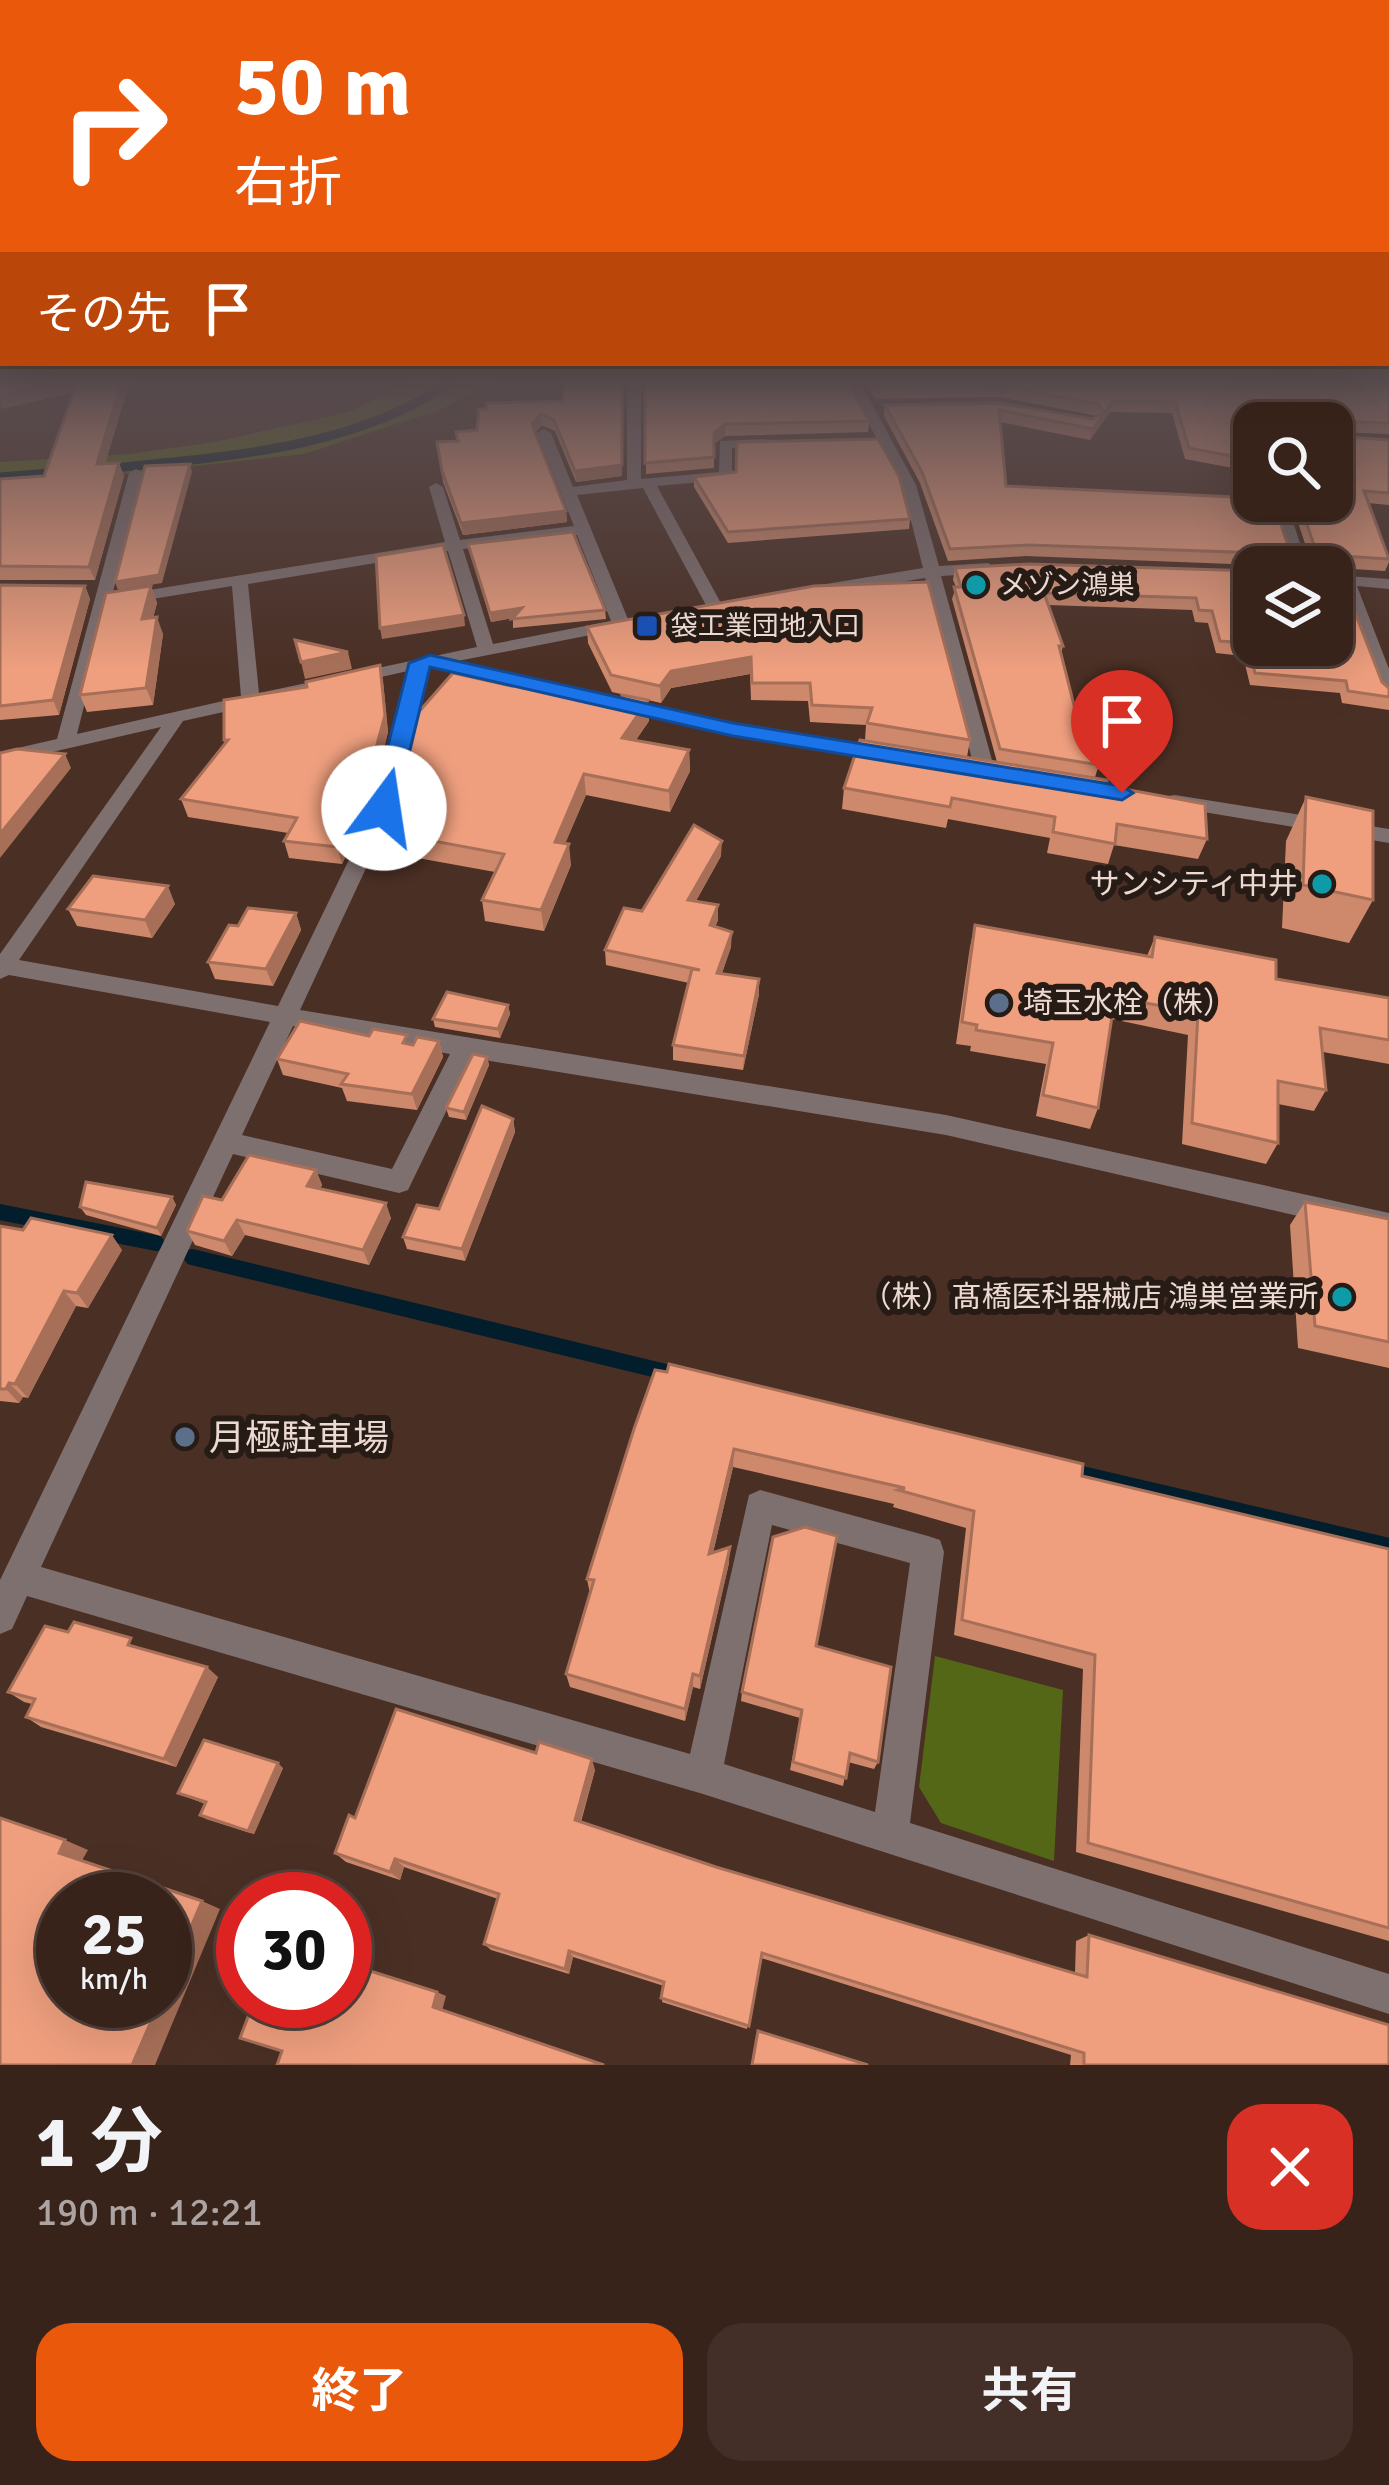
<!DOCTYPE html>
<html lang="ja">
<head>
<meta charset="utf-8">
<style>
	:root { --surface:#38231b; --page:#432f28; --text:#f1f3f6; --muted:#aba4a3; --line:#52403a; --accent:#ea580c }
	body { margin:0; font-family:Signika,"Noto Sans JP",sans-serif; background:var(--page); color:var(--text); height:100vh; display:flex; flex-direction:column; font-size:45px; white-space:nowrap }
	* { box-sizing:border-box; margin:0 }
	p { font-size:39px; color:var(--muted) }
	.icon { flex:none; width:66px; height:66px; fill:none; stroke:currentColor; stroke-width:2; stroke-linecap:round; stroke-linejoin:round }
	.map { position:relative; height:2065px; overflow:hidden }
	.details { display:flex; flex-direction:column; background:var(--surface); flex:1 }
	.details>* { flex:none }
	.banner { position:absolute; left:0px; top:0px; width:1389px; height:366px; box-shadow:0 12px 48px #0002,0 0 0 3px var(--line); background:#ea580c; color:#fff; overflow:hidden }
	.tools { position:absolute; left:1233px; top:402px; display:grid; gap:24px }
	.tools a { display:grid; place-items:center; width:120px; height:120px; border-radius:24px; background:var(--surface); box-shadow:0 12px 48px #0002,0 0 0 3px var(--line); font-size:60px }
	.speed { position:absolute; left:36px; top:1872px; display:flex; gap:24px; font-size:60px; font-weight:700; text-align:center }
	.speed>* { display:grid; place-content:center; width:156px; height:156px; border-radius:50%; background:var(--surface); box-shadow:0 12px 48px #0002,0 0 0 3px var(--line); line-height:1 }
	.speed small { font-size:30px; font-weight:400 }
	.speed .limit { border:18px solid #d22; background:#fff; color:#111 }
	.pin { position:absolute; display:grid; place-items:center; width:102px; height:102px; color:#fff; margin:-123px -51px; border-radius:50% 50% 50% 0; rotate:-45deg; box-shadow:0 0 12px #0007 }
	.pin .icon { rotate:45deg }
	.me { position:absolute; width:132px; margin:-66px; rotate:14deg; stroke-linejoin:round; filter:drop-shadow(0 0 9px #0008) }
	.turn { display:flex; align-items:center; gap:42px; height:252px; padding:0 36px; font-size:54px }
	.turn .icon { width:156px; height:156px; stroke-width:2.5 }
	.turn b { display:block; font-size:84px; line-height:102px }
	.then { display:flex; align-items:center; height:114px; padding:0 36px; background:#0003; gap:24px; font-size:45px }
	.round { display:grid; place-items:center; flex:none; width:126px; height:126px; border-radius:36px; background:var(--page) }
	.head { display:flex; align-items:center; justify-content:space-between; height:204px; padding:0 36px }
	h1 { font-size:72px; font-weight:700; line-height:90px }
	.cta { display:flex; gap:24px; margin-top:auto; padding:24px 36px }
	.cta a { flex:1; height:138px; border-radius:36px; background:var(--accent); color:#fff; font-size:48px; font-weight:700; line-height:138px; text-align:center }
	.cta a+a { background:var(--page); color:var(--text) }
	.map>svg:first-child { display:block }
	.green { fill:#546717 }
	.lines { fill:none; stroke-linecap:round; stroke-linejoin:round }
	.stream-far1 { stroke:#021e2c; stroke-width:9 }
	.stream { stroke:#021e2c; stroke-width:16 }
	.minor { fill:#7f7070; fill-rule:evenodd }
	.tertiary { fill:#7f7070; fill-rule:evenodd }
	.wall { fill:#ce896c; fill-rule:evenodd }
	.shaded-wall { fill:#a76f58 }
	.building { fill:#ef9f7e; stroke:#a76f58; stroke-width:3; fill-rule:evenodd }
	.route { fill:#1a73e8; stroke:#114b97; stroke-width:3 }
	.culture-dot { fill:#0f9aa8; stroke:#271b16; stroke-width:4.5 }
	.transit-dot { fill:#1a4fb4; stroke:#271b16; stroke-width:4.5 }
	.service-dot { fill:#5c6f8a; stroke:#271b16; stroke-width:4.5 }
	.labels { text-anchor:middle; stroke-width:12; stroke-linejoin:round; paint-order:stroke }
	.far-poi-label { font-size:27px; fill:#ebd9d2; stroke:#271b16; text-anchor:start }
	.poi-label { font-size:30px; fill:#ebd9d2; stroke:#271b16; text-anchor:end }
	.near-poi-label { font-size:36px; fill:#ebd9d2; stroke:#271b16; text-anchor:start }
</style>
</head>
<body>
<div class="map">
<svg width="1389" height="2065" viewBox="0 0 1389 2065">
	<rect width="100%" height="100%" fill="#4a2f24"/>
	<g class="green">
		<path d="M415 380H496L440 410 304 454 0 487V462L130 454 214 442 349 412Z"/>
		<path d="M935 1656 1063 1690 1054 1861 941 1823 919 1787Z"/>
	</g>
	<g class="lines">
		<g class="stream-far1">
			<path d="M103 469C220 457 355 450 454 380"/>
			<path d="M0 477 62 472"/>
		</g>
		<g class="stream">
			<path d="M0 1212 156 1243"/>
			<path d="M192 1257 682 1376"/>
			<path d="M1065 1470 1389 1546"/>
		</g>
		<g class="minor">
			<path d="M627 380H641V479L719 472 720 441 765 439 772 443 765 447 732 448V479L657 486 723 607 715 612 707 607 643 488 577 495 630 624 621 629 427 667 394 808 300 1010 946 1115 1389 1213V1237L946 1135 472 1058 408 1190 399 1193 233 1154 41 1567 690 1754 749 1495 760 1490 928 1536 940 1540 944 1552 910 1823 1389 1974V2014L703 1794 27 1596 12 1629 0 1634V1580L270 1022 9 975 0 979V954L161 727 0 764V752L57 739 129 473 136 469 143 473 112 596 445 542 429 487 436 483 443 487 460 540 574 526 537 433 544 429 551 433 573 487 627 480ZM577 535 611 621 493 644 463 549ZM448 551 477 647 259 693 248 584ZM232 586 241 697 77 734 109 606ZM408 671 374 808 278 1006 19 960 183 721ZM293 1026 450 1054 392 1169 242 1135ZM772 1525 910 1563 875 1812 724 1764Z"/>
			<path d="M845 380H859L916 485 939 566 988 563 996 568 988 573 941 576 995 771 992 775 985 777 975 771 925 578 820 595 812 590 820 585 923 568 902 485Z"/>
			<path d="M1270 501H1286L1308 567H1292Z"/>
			<path d="M1332 575 1389 579V589L1357 586 1389 669V699L1380 693 1339 584 1332 583Z"/>
		</g>
		<g class="tertiary">
			<path d="M431 656 545 682 548 686 539 691 425 665V657Z"/>
			<path d="M620 698 733 724 886 749 896 755 886 761 733 736 613 708V700Z"/>
			<path d="M1175 795 1389 829V843L1168 806V796Z"/>
		</g>
	</g>
	<g class="wall">
		<path d="M0 380H130L105 464 119 463 124 476 95 580H0V479L44 476 74 392 1 409Z"/>
		<path d="M645 380 869 421 868 432 725 436 714 444V468L646 474Z"/>
		<path d="M864 380H1389V434L1335 432 1336 436 1389 440V505L1368 503 1389 556V562L1385 571 1337 568 1333 570 1382 682 1389 688V710L1342 703 1340 693 1250 685 1243 656 1216 653 1208 623 1195 622 1192 610 1049 605 1063 646 1061 653 1076 713 1099 765 1095 777 997 762 952 599 956 587 953 580 955 568 1254 571 1332 567H1257V565L1026 556 948 561 920 483 884 416 885 405 1000 403 1092 419 1097 416 999 397 875 399ZM1110 412 1172 413 1185 459 1254 472V423L1332 501H1291L1310 559 1292 557 1006 486 1000 422 1090 440Z"/>
		<path d="M563 401 622 476 576 482 555 431 542 425 535 432 566 511 567 522 463 535 443 482 437 442 457 441 456 432 477 430Z"/>
		<path d="M694 477 910 519 909 529 728 543 694 487Z"/>
		<path d="M468 544 605 610 606 619 513 628V618L491 622Z"/>
		<path d="M0 585 85 586 90 599 59 715 0 720Z"/>
		<path d="M151 586 157 603 153 618 163 634 153 705 87 712 80 695Z"/>
		<path d="M814 586 970 740 967 757 865 740 866 725 810 722 808 701 751 700 750 674 671 688 661 703 612 692 588 643 587 627Z"/>
		<path d="M508 675 622 701V695L648 700 649 721 636 740 689 750 690 771 670 812 586 795 565 843 571 865 544 931 485 921 482 900 495 872 379 851 374 830 509 686Z"/>
		<path d="M383 682 388 732 370 806 342 864 289 858 284 841 288 833 188 817 181 799 225 744 224 740Z"/>
		<path d="M1108 786 1207 839 1198 859 1114 845 1108 864 1047 853 1050 838 948 819 946 828 842 809 844 788Z"/>
		<path d="M1306 797 1373 900 1349 943 1282 928 1286 841Z"/>
		<path d="M721 856 696 901 718 920 715 927 731 947 722 973 759 979V994L743 1070 673 1060V1045L689 983 606 965 605 950 642 911Z"/>
		<path d="M175 904 152 938 77 926 68 909Z"/>
		<path d="M296 913 301 930 273 986 215 979 208 962 238 926Z"/>
		<path d="M975 925 1147 956 1155 937 1276 979 1389 998V1064L1323 1052 1326 1090 1314 1111 1278 1104V1143L1266 1164 1182 1144 1188 1035 1112 1019 1098 1108 1090 1129 1036 1116 1046 1064 970 1051 971 1046 956 1044 970 947Z"/>
		<path d="M508 1005 510 1014 500 1038 435 1027 433 1019Z"/>
		<path d="M439 1041 443 1057 417 1110 347 1101 342 1088 283 1075 277 1059Z"/>
		<path d="M487 1057 489 1065 466 1120 449 1117 446 1108Z"/>
		<path d="M513 1119 515 1132 465 1261 407 1249 403 1237 439 1209Z"/>
		<path d="M316 1170 322 1185 320 1189 391 1218 369 1265 245 1235 232 1256 195 1245 187 1231 222 1200Z"/>
		<path d="M172 1197 176 1205 161 1236 86 1215 80 1207Z"/>
		<path d="M1305 1202 1389 1219V1368L1298 1348 1290 1225Z"/>
		<path d="M0 1226 122 1250 88 1308 76 1306 28 1398 23 1397 19 1403 0 1401Z"/>
		<path d="M634 1429 1082 1476 1389 1549V1941L1076 1852 1083 1669 954 1635 966 1528 893 1507 894 1504 733 1467 713 1553 729 1563 700 1689 693 1687 685 1721 570 1687 566 1674 590 1594 587 1579Z"/>
		<path d="M68 1632 144 1649 218 1677 176 1767 41 1727 26 1717 32 1704 24 1702 8 1692Z"/>
		<path d="M816 1646 878 1762 874 1769 848 1762 843 1786 790 1770 800 1718 741 1701 742 1692Z"/>
		<path d="M283 1768 254 1834 206 1819 200 1815 205 1804 178 1793Z"/>
		<path d="M595 1770 581 1822 716 1867 1075 1973 1076 1941 1089 1935 1389 2065H1070L1071 2055 761 1958 747 2029 662 2002 664 1986 573 1957 569 1974 491 1950 484 1944 498 1899 404 1867 400 1880 346 1862 335 1853 355 1818Z"/>
	</g>
	<g class="shaded-wall">
		<path d="M67 380H80L84 389 1 409 0 395Z"/>
		<path d="M122 380H130L101 477 97 464Z"/>
		<path d="M623 380 622 476 576 482 575 471Z"/>
		<path d="M1113 401 1110 412 1090 440 1093 429Z"/>
		<path d="M541 414 542 425 533 435 532 424Z"/>
		<path d="M725 424V436L713 444 714 433Z"/>
		<path d="M119 463 124 476 95 580 89 567Z"/>
		<path d="M190 464 192 472 162 583 118 590 115 582Z"/>
		<path d="M566 511 567 522 463 535 461 523Z"/>
		<path d="M85 586 90 599 59 715 53 700Z"/>
		<path d="M151 586 157 603 148 636 142 619Z"/>
		<path d="M522 608 523 616 491 622 490 613Z"/>
		<path d="M464 615 465 626 382 639 380 628Z"/>
		<path d="M157 617 163 634 153 705 146 688Z"/>
		<path d="M348 652 352 669 305 679 301 662Z"/>
		<path d="M751 657 750 674 671 688 661 703 660 686 671 671Z"/>
		<path d="M380 665 388 732 370 806 342 864 337 847Z"/>
		<path d="M648 700 649 721 623 758 622 738Z"/>
		<path d="M689 750 690 771 670 812 669 791Z"/>
		<path d="M65 754 71 768 0 858V834Z"/>
		<path d="M584 774 586 795 557 863 555 842Z"/>
		<path d="M722 841 721 856 688 915V900Z"/>
		<path d="M569 844 571 865 544 931 541 910Z"/>
		<path d="M168 886 175 904 152 938 145 920Z"/>
		<path d="M718 905V920L710 940V925Z"/>
		<path d="M296 913 301 930 273 986 266 969Z"/>
		<path d="M732 932 731 947 717 988V973Z"/>
		<path d="M759 979V994L743 1070 744 1056Z"/>
		<path d="M508 1005 510 1014 500 1038 498 1029Z"/>
		<path d="M439 1041 443 1057 417 1110 412 1094Z"/>
		<path d="M487 1057 489 1065 466 1120 464 1112Z"/>
		<path d="M513 1119 515 1132 465 1261 462 1249Z"/>
		<path d="M316 1170 322 1185 313 1201 307 1186Z"/>
		<path d="M172 1197 176 1205 161 1236 157 1228Z"/>
		<path d="M386 1203 391 1218 369 1265 363 1250Z"/>
		<path d="M237 1220 245 1235 232 1256 224 1241Z"/>
		<path d="M112 1235 122 1250 88 1308 77 1293Z"/>
		<path d="M64 1291 76 1306 28 1398 15 1384Z"/>
		<path d="M9 1383 23 1397 19 1403 6 1389Z"/>
		<path d="M734 1449 733 1467 709 1570V1554Z"/>
		<path d="M730 1547 729 1563 700 1689V1676Z"/>
		<path d="M207 1667 218 1677 176 1767 164 1759Z"/>
		<path d="M693 1674V1687L685 1721V1709Z"/>
		<path d="M592 1759 595 1770 578 1830 575 1820Z"/>
		<path d="M278 1763 283 1768 254 1834 248 1831Z"/>
		<path d="M65 1840 88 1850 81 1862 59 1853Z"/>
		<path d="M395 1859 404 1867 400 1880 390 1872Z"/>
		<path d="M202 1901 220 1909 155 2065H132L160 2001H165V1988Z"/>
		<path d="M569 1951 573 1957 569 1974 565 1969Z"/>
		<path d="M437 1992 446 1996 442 2011 433 2007Z"/>
	</g>
	<g class="building">
		<path d="M0 380H67L0 395Z"/>
		<path d="M78 380H122L97 464 119 463 89 567 0 566V479L44 476Z"/>
		<path d="M565 380H622V465L575 471 554 420 541 414 532 424 566 511 461 523 442 471 437 442 458 441 456 432 477 430 479 409H486V403L563 401Z"/>
		<path d="M645 380H847L869 421 725 424 714 433V457L645 463Z"/>
		<path d="M871 380H1389V423L1333 421 1336 436 1389 440V493L1364 491 1389 559 1342 556 1334 560 1332 571 1341 576 1382 682 1389 688V697L1348 691 1346 681 1255 673 1248 643 1220 641 1212 611 1199 610 1196 598 1044 593 1063 646H1059L1076 713H1082L1088 738H1093L1099 765 1000 749 954 587H961L955 568 1029 564 1254 571V645H1332V567H1262V553L1029 545 950 549 922 472 885 405 1000 403 1092 419 1104 412 1098 404 1001 386 876 389ZM1113 401 1175 402 1189 448 1254 460V423H1332V501H1299L1317 554 1313 560 1292 557 1273 501H1254V498L1006 486 999 410 1093 429Z"/>
		<path d="M878 439 899 476 910 519 728 532 694 477 736 472 737 442Z"/>
		<path d="M190 464 159 575 115 582 145 466Z"/>
		<path d="M573 532 605 610 512 619 522 608 490 613 468 544Z"/>
		<path d="M443 545 464 615 380 628 376 556Z"/>
		<path d="M928 582 970 740 867 723 872 708 812 705 810 683H752L751 657 671 671 660 686 611 675 587 627 814 586Z"/>
		<path d="M0 585 85 586 53 700 0 706Z"/>
		<path d="M151 586 142 619 157 617 146 688 80 695 106 593Z"/>
		<path d="M295 640 348 652 301 662Z"/>
		<path d="M380 665 385 715 365 789 337 847 284 841 297 818 181 799 228 740H224V700L307 687 306 682Z"/>
		<path d="M453 673 511 686 508 675 625 701 622 695 648 700 622 738 689 750 669 791 584 774 555 842 569 844 541 910 482 900 504 854 374 830 394 788 410 722Z"/>
		<path d="M860 740 1107 780 1108 786 1205 804 1207 839 1117 824 1115 844 1053 832 1055 817 952 798 950 807 844 788Z"/>
		<path d="M17 749 65 754 0 834V753Z"/>
		<path d="M1306 797 1373 811V900L1303 885Z"/>
		<path d="M694 825 722 841 688 900 718 905 710 925 732 932 717 973 759 979 744 1056 673 1045 692 969 700 970 605 950 624 908 642 911Z"/>
		<path d="M93 876 168 886 145 920 68 909Z"/>
		<path d="M248 908 296 913 266 969 208 962 229 925 238 926Z"/>
		<path d="M975 925 1152 957 1155 937 1276 960V979L1389 998V1040L1320 1028 1326 1090 1278 1081V1143L1192 1123 1198 1013 1115 997 1098 1108 1043 1095 1053 1043 976 1030 977 1025 962 1022Z"/>
		<path d="M447 992 508 1005 498 1029 433 1019Z"/>
		<path d="M300 1021 369 1036 373 1029 407 1035 403 1043 413 1045 417 1037 439 1041 412 1094 341 1084 348 1074 277 1059Z"/>
		<path d="M473 1054 487 1057 464 1112 446 1108Z"/>
		<path d="M482 1106 513 1119 462 1249 403 1237 417 1205 439 1209Z"/>
		<path d="M249 1155 316 1170 307 1186 386 1203 363 1250 237 1220 224 1241 187 1231 203 1196 222 1200Z"/>
		<path d="M86 1182 172 1197 157 1228 80 1207Z"/>
		<path d="M1305 1202 1389 1219V1342L1315 1326Z"/>
		<path d="M31 1218 112 1235 77 1293 64 1291 15 1384 9 1383 6 1389H0V1226L23 1230Z"/>
		<path d="M669 1364 1083 1464 1082 1476 1389 1549V1928L1088 1843 1095 1655 962 1620 974 1511 898 1490 905 1488 734 1449 709 1554 730 1547 700 1676 693 1674 685 1709 566 1674 594 1580 587 1579 634 1429 655 1370 667 1372Z"/>
		<path d="M805 1527 837 1536 816 1646 891 1667 878 1762 850 1753 846 1778 793 1762 802 1710 742 1692 773 1537Z"/>
		<path d="M74 1622 131 1638 128 1645 207 1667 164 1759 26 1717 35 1699 8 1692 45 1626 68 1632Z"/>
		<path d="M396 1709 536 1753 539 1742 592 1759 575 1820 716 1867 1087 1977 1089 1935 1389 2025V2065H1084V2053L762 1953 749 2026 661 1998 664 1982 569 1951 565 1969 484 1944 499 1894 395 1859 390 1872 335 1853 349 1815 355 1818Z"/>
		<path d="M204 1740 278 1763 248 1831 200 1815 206 1802 178 1793Z"/>
		<path d="M0 1818 65 1840 59 1853 202 1901 165 1988V1899H63V2001H160L132 2065H0Z"/>
		<path d="M345 1963 437 1992 433 2007 604 2065H277L282 2051 240 2038 254 2001H345Z"/>
		<path d="M758 2031 868 2065H752Z"/>
	</g>
	<linearGradient id="sky" x2="0" y2="1"><stop stop-color="#291a14"/><stop offset="0.57" stop-color="#5a4d50"/><stop offset="1" stop-color="#5a4d50" stop-opacity="0"/></linearGradient>
	<rect width="1389" height="669" fill="url(#sky)"/>
	<path class="route" d="M430 655 733 723 1122 786 1133 793 1122 800 733 736 430 667 396 808 392 813H376L372 808 409 663Z"/>
	<g class="culture-dot">
		<circle cx="976" cy="585" r="12"/>
		<circle cx="1322" cy="884" r="12"/>
		<circle cx="1342" cy="1297" r="12"/>
	</g>
	<rect class="transit-dot" x="635" y="614" width="24" height="24" rx="6"/>
	<g class="service-dot">
		<circle cx="999" cy="1003" r="12"/>
		<circle cx="185" cy="1437" r="12"/>
	</g>
	<g class="labels">
		<g class="far-poi-label">
			<text x="1000" y="594">メゾン鴻巣</text>
			<text x="671" y="635">袋工業団地入口</text>
		</g>
		<g class="poi-label">
			<text x="1298" y="894">サンシティ中井</text>
			<text x="1023" y="1013" text-anchor="start">埼玉水栓（株）</text>
			<text x="1318" y="1307">（株）髙橋医科器械店 鴻巣営業所</text>
		</g>
		<g class="near-poi-label">
			<text x="209" y="1450">月極駐車場</text>
		</g>
	</g>
</svg>
<div class="tools">
<a><svg class="icon" aria-label="search" viewBox="0 0 24 24"><circle cx="10" cy="10" r="6"/><path d="M15 15l6 6"/></svg></a>
<a><svg class="icon" aria-label="layers" viewBox="0 0 24 24"><path d="M12 4l9 5-9 5-9-5zM3 14l9 5 9-5"/></svg></a>
</div>
<div class="speed"><div>25<small>km/h</small></div><div class="limit">30</div></div>
<div class="pin" style="left:1122px;top:793px;background:#d93025"><svg class="icon" aria-label="arrive" viewBox="0 0 24 24"><path d="M6 21V4h12l-3 4 3 4H6"/></svg></div>
<svg class="me" style="left:384px;top:808px" viewBox="-20 -20 40 40"><circle r="19" fill="#fff"/><path d="M0-13L10 11 0 6-10 11z" fill="#1a73e8"/></svg>
<div class="banner">
<div class="turn"><svg class="icon" aria-label="right" viewBox="0 0 24 24"><path d="M7 20v-9h11M14 6l5 5-5 5"/></svg><div><b>50 m</b>右折</div></div>
<div class="then">その先<svg class="icon" aria-label="arrive" viewBox="0 0 24 24"><path d="M6 21V4h12l-3 4 3 4H6"/></svg></div>
</div>
</div>
<section class="details">
<div class="head"><div><h1>1 分</h1><p>190 m · 12:21</p></div><a class="round" style="background:#d93025;color:#fff"><svg class="icon" aria-label="close" viewBox="0 0 24 24"><path d="M6 6l12 12M18 6L6 18"/></svg></a></div>
<div class="cta"><a>終了</a><a>共有</a></div>
</section>
</body>
</html>
